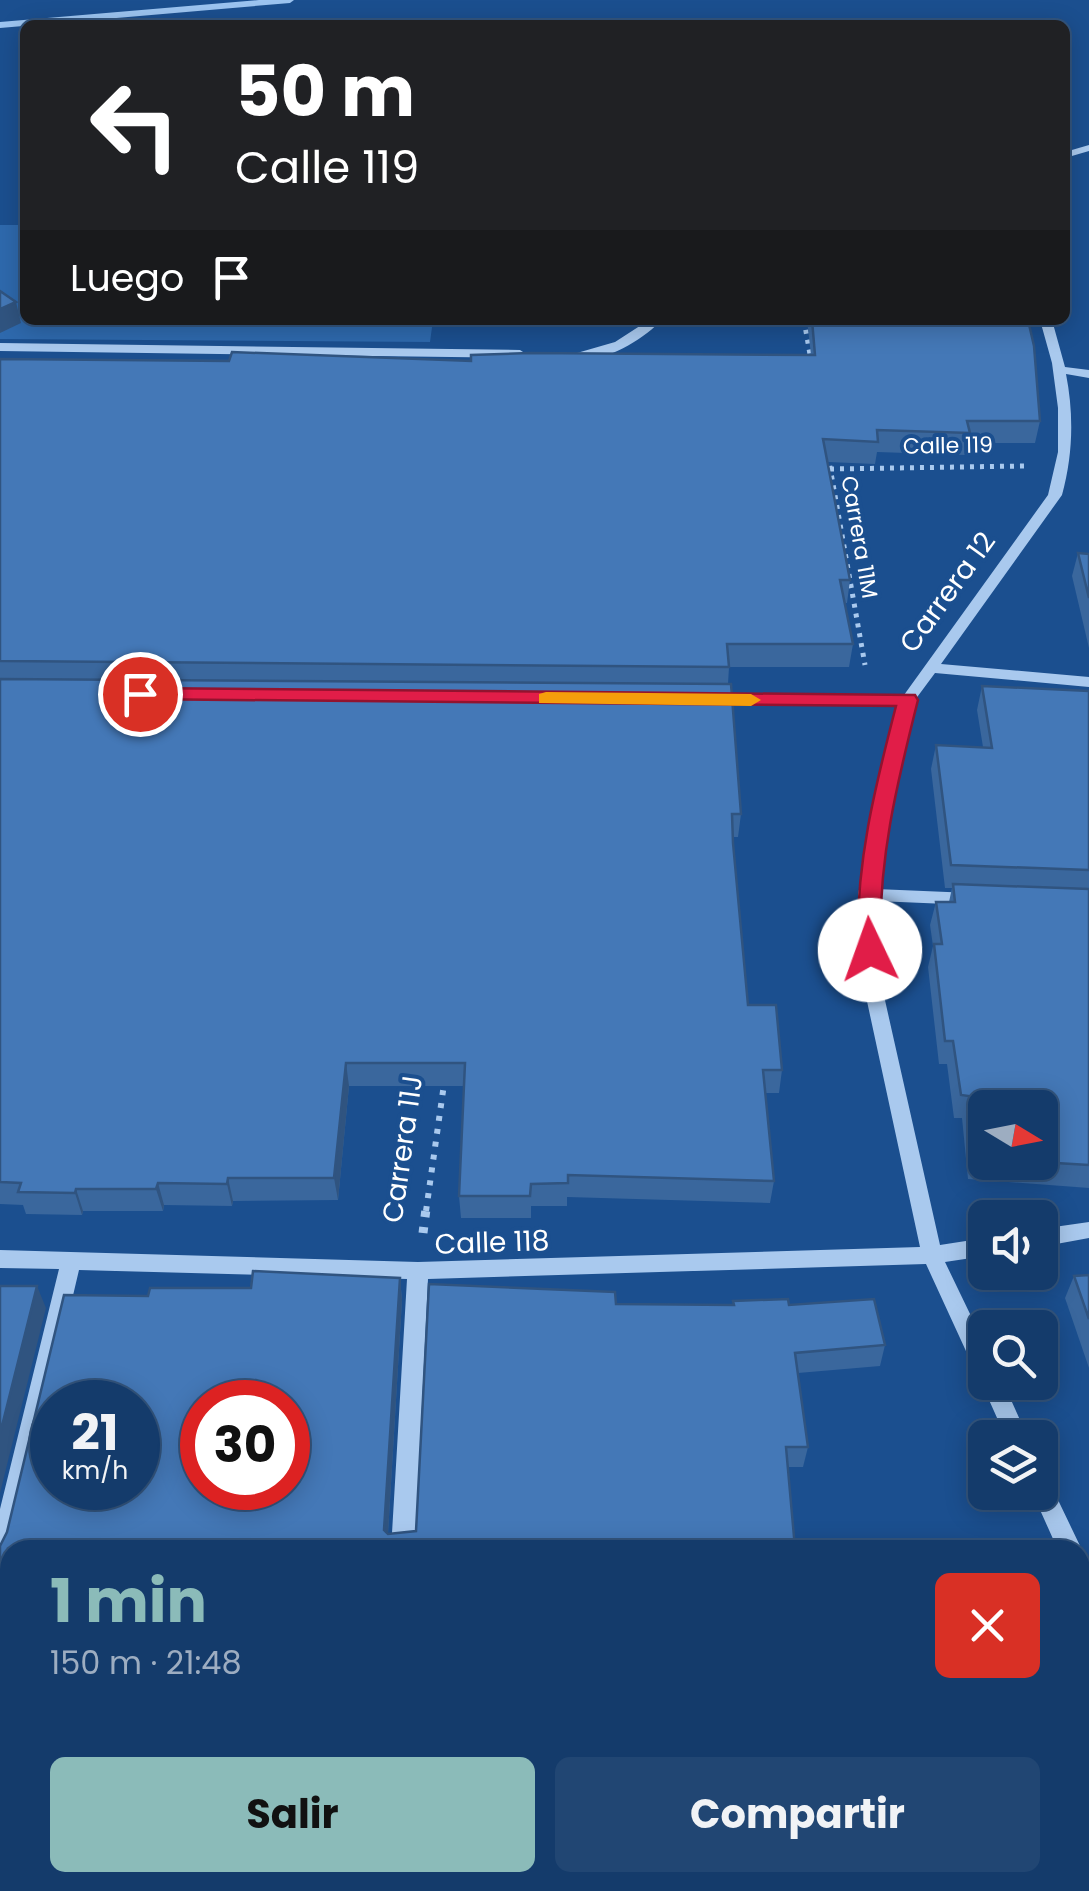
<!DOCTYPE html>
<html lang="es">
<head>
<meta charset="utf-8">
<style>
	:root { --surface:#143b6b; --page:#214673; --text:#f1f3f6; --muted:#9dadc1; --line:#33557e; --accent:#8bbbb9 }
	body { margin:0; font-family:Poppins,sans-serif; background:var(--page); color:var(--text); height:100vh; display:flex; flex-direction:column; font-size:38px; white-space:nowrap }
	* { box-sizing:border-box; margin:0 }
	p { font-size:32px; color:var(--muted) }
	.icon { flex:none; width:55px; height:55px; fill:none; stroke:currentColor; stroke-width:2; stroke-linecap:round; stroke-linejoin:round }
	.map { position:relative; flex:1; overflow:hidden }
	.side { position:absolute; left:0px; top:1540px; width:1090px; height:352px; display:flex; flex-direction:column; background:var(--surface); border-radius:30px 30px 0 0; box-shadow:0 5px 25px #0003,0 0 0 2px var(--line) }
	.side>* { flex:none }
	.guide { position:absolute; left:20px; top:20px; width:1050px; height:305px; border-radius:15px; box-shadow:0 5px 25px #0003,0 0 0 2px var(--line); background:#202124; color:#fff; overflow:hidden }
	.needle { width:65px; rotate:100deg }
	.tools { position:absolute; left:968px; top:1090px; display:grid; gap:20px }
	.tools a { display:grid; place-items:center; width:90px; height:90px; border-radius:15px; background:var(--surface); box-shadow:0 5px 25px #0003,0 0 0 2px var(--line); font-size:50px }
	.speed { position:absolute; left:30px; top:1380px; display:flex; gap:20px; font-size:50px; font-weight:700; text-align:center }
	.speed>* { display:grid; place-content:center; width:130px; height:130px; border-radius:50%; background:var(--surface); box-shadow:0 5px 25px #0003,0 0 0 2px var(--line); line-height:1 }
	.speed small { font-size:25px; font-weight:400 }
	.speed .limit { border:15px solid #d22; background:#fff; color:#111 }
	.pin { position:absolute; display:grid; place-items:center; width:85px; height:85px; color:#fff; margin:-42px; border:5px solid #fff; border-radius:50%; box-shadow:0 2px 10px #0007 }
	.me { position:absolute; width:110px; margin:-55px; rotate:357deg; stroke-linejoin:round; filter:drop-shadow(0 0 8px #0008) }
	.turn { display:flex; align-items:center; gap:35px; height:210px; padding:0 50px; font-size:45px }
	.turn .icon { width:130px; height:130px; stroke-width:2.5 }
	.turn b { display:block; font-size:70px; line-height:85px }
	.then { display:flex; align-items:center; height:95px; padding:0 50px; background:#0003; gap:20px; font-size:38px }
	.round { display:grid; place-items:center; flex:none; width:105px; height:105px; border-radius:15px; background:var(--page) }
	.summary { display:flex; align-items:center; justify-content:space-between; height:170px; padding:0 50px }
	h1 { font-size:60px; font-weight:700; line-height:75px; color:var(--accent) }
	.cta { display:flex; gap:20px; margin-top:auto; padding:20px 50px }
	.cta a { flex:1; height:115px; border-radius:15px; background:var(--accent); color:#111; font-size:40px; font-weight:700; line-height:115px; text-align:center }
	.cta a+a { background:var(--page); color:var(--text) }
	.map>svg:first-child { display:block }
	.green { fill:#2e69ad }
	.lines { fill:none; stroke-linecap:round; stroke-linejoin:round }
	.stream { fill:#9cc4f0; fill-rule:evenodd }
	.path-far2 { stroke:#a9c9ee; stroke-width:5; stroke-dasharray:4 6; stroke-linecap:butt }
	.path-far1 { stroke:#a9c9ee; stroke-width:6; stroke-dasharray:5 8; stroke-linecap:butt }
	.path { stroke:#a9c9ee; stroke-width:9; stroke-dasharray:6 10; stroke-linecap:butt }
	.minor { fill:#a9c9ee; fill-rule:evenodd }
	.wall { fill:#3a679d; fill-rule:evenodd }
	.shaded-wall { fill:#305480 }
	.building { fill:#4478b7; stroke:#305480; stroke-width:2.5; fill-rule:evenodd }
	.route { fill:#e11d48; stroke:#92132f; stroke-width:2.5 }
	.slow { fill:#f59e0b }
	.labels { text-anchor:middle; stroke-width:8; stroke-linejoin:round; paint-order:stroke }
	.far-street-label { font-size:22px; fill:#fff; stroke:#1b4f8f }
	.street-label { font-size:28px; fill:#fff; stroke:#1b4f8f }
</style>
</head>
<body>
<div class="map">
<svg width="1089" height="1891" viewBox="0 0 1089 1891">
	<rect width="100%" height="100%" fill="#1b4f8f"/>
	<path class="green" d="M0 225H25V320H433L430 342 0 339Z"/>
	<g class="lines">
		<path class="stream" d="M259 0H294L290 3 0 28V22Z"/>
		<g class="path-far2">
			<path d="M804 320 811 360"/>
			<path d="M828 456 865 665"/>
			<path d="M830 469 1024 466"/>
		</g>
		<path class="path-far1" d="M426 1211 445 1077"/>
		<path class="path" d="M423 1233 426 1209"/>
		<g class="minor">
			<path d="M1089 145V151L1065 158V152Z"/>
			<path d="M649 320H662C642 340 598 369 570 355L615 342Z"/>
			<path d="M1040 320H1052L1065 367 1089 370V378L1066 374C1074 415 1073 455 1062 495L941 664 1089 677V687L935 673 915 700 894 784 876 889 971 893 980 899 971 905 876 901 880 978 940 1245 985 1238V1256L945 1262 985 1345V1382H1003L1028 1438H1006L981 1382 984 1377 977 1375 926 1264 428 1279 415 1550H391L407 1279 79 1270 13 1550H10L8 1564 0 1567V1509L59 1269 0 1268V1250L418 1262 920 1247 862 978 858 895 878 784 899 705H708L700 700 708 695H904L1048 495 1058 452V408L1052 363Z"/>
			<path d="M0 343 520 350 526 354 520 358 0 351Z"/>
			<path d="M1089 1222V1238L1040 1247V1229Z"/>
			<path d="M1040 1475 1048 1479 1082 1550 1080 1554V1550H1058L1032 1492H1040Z"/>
			<path d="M1080 1561 1089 1566V1603L1080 1598Z"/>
		</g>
	</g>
	<g class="wall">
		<path d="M807 320H1028L1040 421 1035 443H968L966 455 877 452 875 464 828 462 850 580 847 603H845L853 644 849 667H729L728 684 741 814 738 837H733L748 1005 782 1070 779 1093H765L774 1181 770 1203 567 1197V1206H531V1218H461L459 1196 464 1086H349L338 1200 233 1201 232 1206 164 1205 163 1211H83L82 1215 26 1214 23 1205 0 1204V359L471 361 811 355Z"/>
		<path d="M1078 553 1089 554V648L1072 576Z"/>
		<path d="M982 686 1089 691V1188L968 1179 962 1118H954L947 1064H939L928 967 933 946 930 925 936 902H949L952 888H945L931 769 936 745 983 747 977 710ZM985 1108H1040V1162H985Z"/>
		<path d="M1089 1275V1368L1065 1298 1074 1276Z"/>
		<path d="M400 1278 402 1300 388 1534 416 1531 616 1304 733 1305V1301L789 1305 885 1345 880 1366 798 1373 808 1447 803 1467H788L794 1550H10V1882L0 1891 2 1545 148 1296Z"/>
	</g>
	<g class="shaded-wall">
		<path d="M16 302 21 323 0 333V309Z"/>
		<path d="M346 1063 349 1086 338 1200 334 1178Z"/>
		<path d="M228 1178 233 1201 232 1206 227 1184Z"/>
		<path d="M158 1183 164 1205 163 1211 156 1189Z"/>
		<path d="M76 1189 83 1211 82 1215 75 1193Z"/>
		<path d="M400 1278 402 1300 387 1550 384 1530Z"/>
		<path d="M37 1286 46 1308 0 1493V1434Z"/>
	</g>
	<g class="building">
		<path d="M0 291 16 302 0 309Z"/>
		<path d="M812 320H1028L1034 346 1040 421H967L970 433 877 430 878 442 823 439 850 580H840L853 644H727L729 667 0 661V359L229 361 232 352 471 361V355L529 353 815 355Z"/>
		<path d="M1078 553 1089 554V598Z"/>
		<path d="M0 679 731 684 741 814H732L733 843 748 1005H776L782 1070H763L774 1181 568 1175V1183L531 1184 530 1196H459L465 1063H346L334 1178H228L227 1184 158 1183 156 1189H76L75 1193 18 1192 21 1183 0 1182Z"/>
		<path d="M982 686 1089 691V870L951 865 936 745 992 748Z"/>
		<path d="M953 884 1089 889V1165L1040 1162V1108H985V1158L975 1157 969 1096 961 1095 953 1041H945L934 944H942L936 902H955Z"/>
		<path d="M253 1271 400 1278 384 1530 388 1534 416 1531 429 1284 615 1292 616 1304 734 1305 733 1301 788 1299 789 1305 874 1299 885 1345 795 1353 808 1447H786L795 1548H740L741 1550H10V1882H842L843 1891H0V1546L7 1532 64 1295 148 1296 150 1288H251ZM52 1402H138V1488H52ZM202 1402H288V1488H202Z"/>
		<path d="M1089 1275V1319L1074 1276Z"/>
		<path d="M0 1286H37L0 1434Z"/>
	</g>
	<path class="route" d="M140 688 915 695 918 700C897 783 877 864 881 950L870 958 858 950C855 866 875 787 896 706L133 699 130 694Z"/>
	<path class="slow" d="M546 692 751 694 761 700 751 706 539 703V694Z"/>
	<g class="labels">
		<g class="far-street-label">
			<text transform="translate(948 445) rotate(-1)" y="8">Calle 119</text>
			<text transform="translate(860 537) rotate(80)" y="8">Carrera 11M</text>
		</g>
		<g class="street-label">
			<text transform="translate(947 592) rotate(-54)" y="10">Carrera 12</text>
			<text transform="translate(402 1149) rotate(-82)" y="10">Carrera 11J</text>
			<text transform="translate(492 1242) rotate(-2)" y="10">Calle 118</text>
		</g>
	</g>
</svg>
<div class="tools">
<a><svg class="needle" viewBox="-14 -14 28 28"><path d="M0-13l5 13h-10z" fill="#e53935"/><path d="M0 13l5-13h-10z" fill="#9dadc1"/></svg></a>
<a><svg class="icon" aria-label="sound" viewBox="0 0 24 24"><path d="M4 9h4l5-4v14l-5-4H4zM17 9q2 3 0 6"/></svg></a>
<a><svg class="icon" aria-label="search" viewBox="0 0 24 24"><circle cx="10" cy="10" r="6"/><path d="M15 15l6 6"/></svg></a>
<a><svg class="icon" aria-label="layers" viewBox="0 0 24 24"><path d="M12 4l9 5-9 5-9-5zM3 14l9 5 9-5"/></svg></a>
</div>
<div class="speed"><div>21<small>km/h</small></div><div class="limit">30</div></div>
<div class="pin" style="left:140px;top:694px;background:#d93025"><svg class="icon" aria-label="arrive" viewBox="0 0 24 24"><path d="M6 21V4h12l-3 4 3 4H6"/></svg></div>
<svg class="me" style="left:870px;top:950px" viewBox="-20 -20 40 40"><circle r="19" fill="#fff"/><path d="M0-13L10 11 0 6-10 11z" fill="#e11d48"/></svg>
<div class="guide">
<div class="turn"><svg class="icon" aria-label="left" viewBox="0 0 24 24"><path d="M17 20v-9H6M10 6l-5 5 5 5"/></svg><div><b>50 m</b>Calle 119</div></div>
<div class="then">Luego<svg class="icon" aria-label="arrive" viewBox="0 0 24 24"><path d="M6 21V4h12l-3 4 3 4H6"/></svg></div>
</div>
<section class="side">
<div class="summary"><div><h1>1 min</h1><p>150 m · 21:48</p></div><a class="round" style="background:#d93025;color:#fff"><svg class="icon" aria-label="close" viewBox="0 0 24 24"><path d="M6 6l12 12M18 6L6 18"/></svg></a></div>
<div class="cta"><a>Salir</a><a>Compartir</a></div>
</section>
</div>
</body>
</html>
